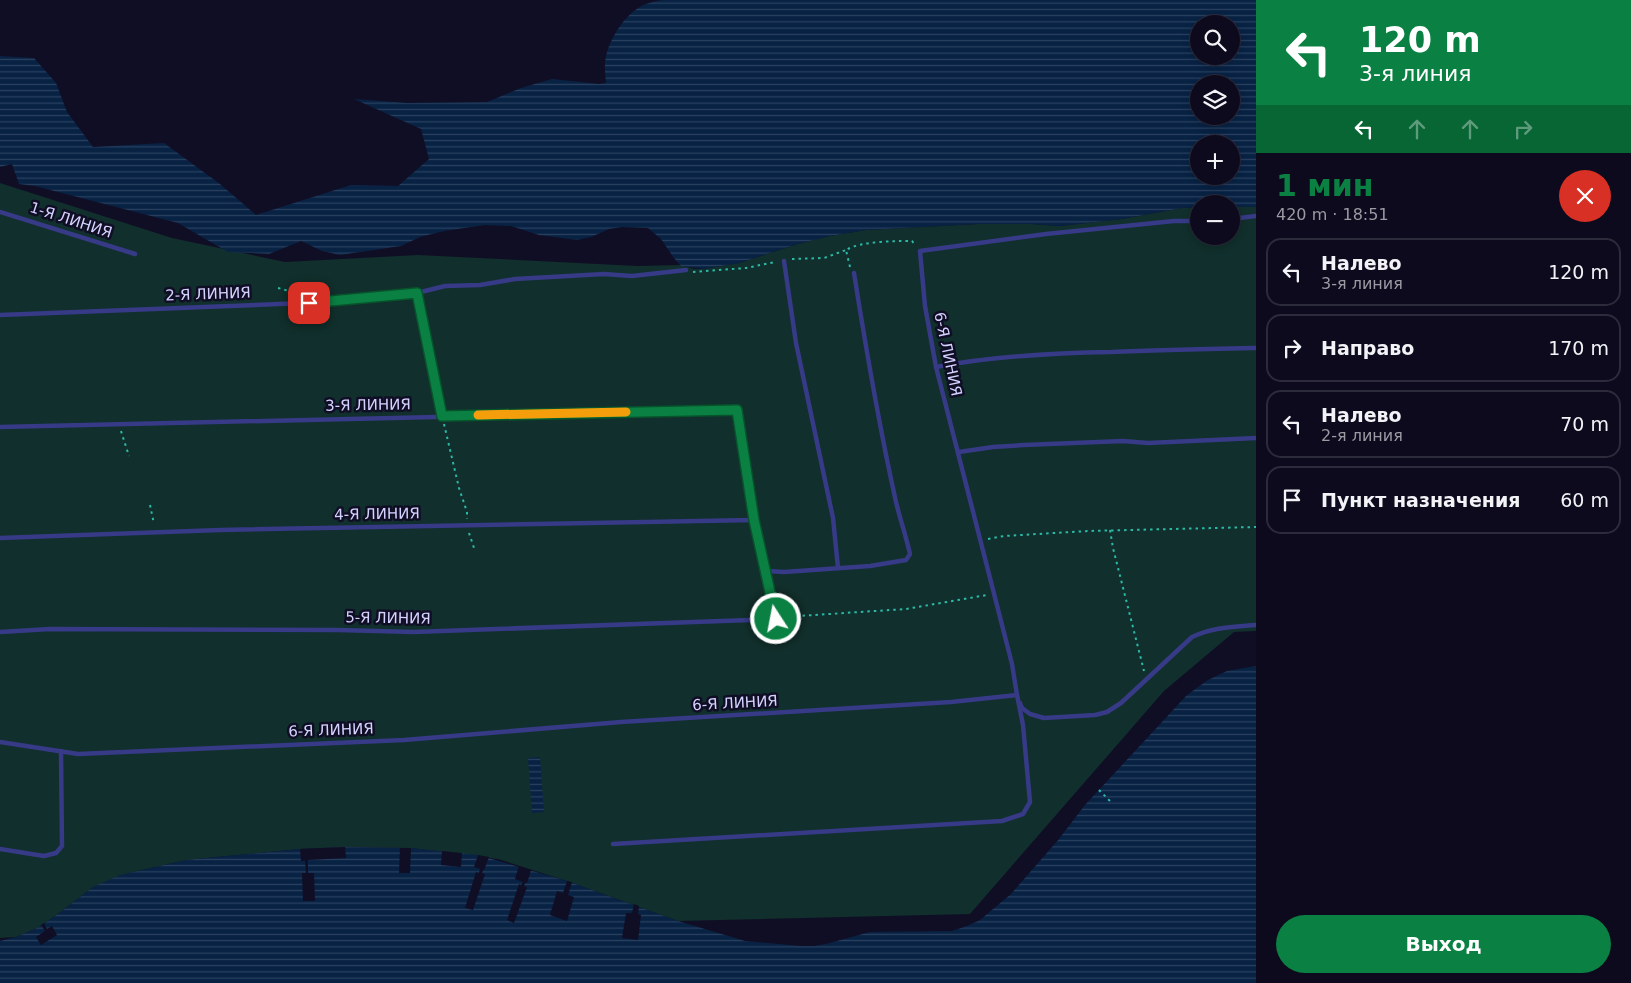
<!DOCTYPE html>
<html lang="ru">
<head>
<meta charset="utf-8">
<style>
	:root { --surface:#0c0a1c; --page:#151325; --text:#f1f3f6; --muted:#9a9aa3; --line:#2c2b3b; --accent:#0b8043 }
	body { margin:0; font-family:"DejaVu Sans",sans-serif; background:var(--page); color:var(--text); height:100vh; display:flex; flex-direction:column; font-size:19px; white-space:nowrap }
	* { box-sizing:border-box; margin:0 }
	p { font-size:16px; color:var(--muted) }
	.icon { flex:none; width:28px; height:28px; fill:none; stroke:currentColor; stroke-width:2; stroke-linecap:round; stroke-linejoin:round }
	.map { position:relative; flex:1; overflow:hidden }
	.drawer { display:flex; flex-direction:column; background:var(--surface); width:375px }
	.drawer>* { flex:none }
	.banner { background:#0b8043; color:#fff; overflow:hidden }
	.tools { position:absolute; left:1190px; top:15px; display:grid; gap:10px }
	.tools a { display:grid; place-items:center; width:50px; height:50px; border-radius:50%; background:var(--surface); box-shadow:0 2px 8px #0003,0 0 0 1px var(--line); font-size:25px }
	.pin { position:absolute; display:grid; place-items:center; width:42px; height:42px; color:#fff; margin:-21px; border-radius:10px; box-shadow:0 2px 8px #0006 }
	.me { position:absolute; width:55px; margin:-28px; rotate:349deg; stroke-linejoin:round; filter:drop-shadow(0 0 4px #0008) }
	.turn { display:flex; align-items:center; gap:18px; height:105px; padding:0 20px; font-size:22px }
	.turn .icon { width:65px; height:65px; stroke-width:2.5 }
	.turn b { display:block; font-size:35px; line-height:42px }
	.lanes { display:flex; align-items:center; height:48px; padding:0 20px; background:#0003; justify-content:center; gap:25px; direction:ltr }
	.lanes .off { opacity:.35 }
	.round { display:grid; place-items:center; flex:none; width:52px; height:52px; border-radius:26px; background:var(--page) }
	.head { display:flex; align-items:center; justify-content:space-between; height:85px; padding:0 20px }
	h1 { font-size:30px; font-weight:700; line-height:38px; color:var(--accent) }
	.cta { display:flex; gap:10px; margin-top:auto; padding:10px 20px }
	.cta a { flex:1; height:58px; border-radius:30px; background:var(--accent); color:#fff; font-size:20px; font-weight:700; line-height:58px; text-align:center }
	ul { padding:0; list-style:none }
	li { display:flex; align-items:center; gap:15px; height:68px; margin:0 10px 8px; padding:0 10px; border:2px solid var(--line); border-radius:15px }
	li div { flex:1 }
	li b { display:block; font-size:19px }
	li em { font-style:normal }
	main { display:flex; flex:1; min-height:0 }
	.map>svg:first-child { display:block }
	.green { fill:#112f2c }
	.water { fill:url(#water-rules); fill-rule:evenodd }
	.pier { fill:#100e25 }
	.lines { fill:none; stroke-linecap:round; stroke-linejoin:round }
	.path { stroke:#2bbaa8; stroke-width:2; stroke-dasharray:2.5 4; stroke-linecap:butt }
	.service { stroke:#373a86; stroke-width:4.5 }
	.route-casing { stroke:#07532c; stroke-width:12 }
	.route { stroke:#0b8043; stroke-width:9 }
	.slow { stroke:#f59e0b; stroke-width:9 }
	.labels { text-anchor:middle; stroke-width:5; stroke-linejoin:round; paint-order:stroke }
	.street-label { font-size:15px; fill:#d4d2ff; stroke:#100e25 }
</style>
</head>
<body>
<main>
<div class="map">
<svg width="1256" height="983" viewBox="0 0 1256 983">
	<defs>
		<pattern id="water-rules" width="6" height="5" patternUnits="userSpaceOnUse" patternTransform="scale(1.25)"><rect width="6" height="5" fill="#082244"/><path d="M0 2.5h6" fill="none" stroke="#2b4160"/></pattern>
	</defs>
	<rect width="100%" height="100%" fill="#100e25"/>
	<path class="green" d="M0 183 172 238 285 262 418 255 637 266 680 265 695 269H703L739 263 798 244 830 236 866 230 978 224H1032L1060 226 1122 219 1182 208 1199 207V236H1231V207H1256V631L1234 632 1164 691 970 914 678 921 567 881 498 859 411 848 345 847 300 849 186 860 129 873 93 887 58 914 37 928 16 937 0 938Z"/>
	<g class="water">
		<path d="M662 0H1256V207H1231V204H1199V207L1182 208 1122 219 1060 226 1032 224H978L866 230 830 236 798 244 739 263 703 269 681 266 674 258 661 239 648 228 622 227 609 229 591 237 577 240 539 235 511 226 485 225 444 231 420 237 401 246 340 255 322 251 301 241 269 254 228 252 178 223 35 186 19 184 12 164 0 167V56L34 58 56 83 67 112 93 147 164 143 220 184 256 215 351 185 398 186 429 159 421 129 354 99 408 103 487 102 521 88 552 79 599 84 606 83C605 74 604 65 606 56 611 36 627 11 646 4 651 2 657 1 662 0ZM1199 24H1231V56H1199ZM1199 84H1231V116H1199ZM1199 144H1231V176H1199Z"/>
		<path d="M1256 666V983H0V941L16 937 37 928 58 914 93 887 120 875 186 860 300 849 345 847 411 848 478 855 567 881 678 921 745 941 801 946H814L826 944 870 932 952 931 967 926 980 920 1011 894 1059 839 1085 805 1187 695 1208 680 1227 671Z"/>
		<path d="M540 757 544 812 532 813 528 758Z"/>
	</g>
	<g class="pier">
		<path d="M345 847 346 858 308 860V873H314L315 901H303L302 873H306L305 861H301L300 849Z"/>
		<path d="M400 848H411L410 873H399Z"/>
		<path d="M442 851 462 853 461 867 441 865Z"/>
		<path d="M478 855 489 857 484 870H483L482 873 485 874 473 910 465 908 476 872 479 873 480 869 474 867Z"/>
		<path d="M519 866 531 870 527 883H525L524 886 527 887 514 923 507 920 519 884 521 885 523 882 515 879Z"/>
		<path d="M567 881 572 882 568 895 574 897 567 921 550 915 557 891 563 893Z"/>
		<path d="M634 904 639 906 638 914 641 915 638 940 622 938 626 913H632Z"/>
		<path d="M44 923 47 929 52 926 57 935 41 945 36 937 45 931 41 925Z"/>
	</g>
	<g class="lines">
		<g class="path">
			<path d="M792 259 824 258 846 250"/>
			<path d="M850 267 846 250C861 241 894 241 912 241L915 245"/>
			<path d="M693 272 746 268 775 262"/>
			<path d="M278 288 300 294"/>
			<path d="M444 424 459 488 467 512V519"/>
			<path d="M121 431 129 456"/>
			<path d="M150 505 154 524"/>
			<path d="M1110 530 1113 548 1144 671"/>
			<path d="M469 533 474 548"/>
			<path d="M988 539 1004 536 1088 531 1256 527"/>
			<path d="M783 617 906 609 987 595"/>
			<path d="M1099 790 1111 802"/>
		</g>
		<g class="service">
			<path d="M0 212 135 254"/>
			<path d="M1231 219 1256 216"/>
			<path d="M784 261 796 343 833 518 838 568"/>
			<path d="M417 293 442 416"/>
			<path d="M0 315 329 302 417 293 445 286 480 285 515 279 604 274 632 276 686 270"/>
			<path d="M936 367C994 356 1052 353 1111 352 1159 350 1208 349 1256 348"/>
			<path d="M0 427 737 410 754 520 776 619 414 632 338 630 50 629 0 632"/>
			<path d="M959 452 993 447 1024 445 1123 441 1148 443 1256 438"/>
			<path d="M0 538 220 530 754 520"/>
			<path d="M767 571 784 572 870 566 906 560 910 554C906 536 900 519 896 502 879 426 866 349 854 273"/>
			<path d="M1020 703 1022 708 1030 714 1044 718 1095 715 1107 712 1121 703 1192 637C1213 627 1233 627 1256 625"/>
			<path d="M0 742 78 754 404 740 621 722 951 702 1017 695 1012 664 936 367 925 306 920 251 1046 234 1174 221H1199"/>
			<path d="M613 844 1002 821 1023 814 1030 802 1023 725 1017 695"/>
			<path d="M0 849 44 856 56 853 62 846 61 751"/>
		</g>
	</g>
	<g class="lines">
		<g class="route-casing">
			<path id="route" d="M309 303 417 293 442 416 737 410 754 520 776 619"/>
		</g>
		<use href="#route" class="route"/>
		<path class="slow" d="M478 415 626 412"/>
	</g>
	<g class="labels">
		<g class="street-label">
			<text transform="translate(71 220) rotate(18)" y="5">1-Я ЛИНИЯ</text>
			<text transform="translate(208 294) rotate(-2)" y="5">2-Я ЛИНИЯ</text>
			<text transform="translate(948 354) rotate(78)" y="5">6-Я ЛИНИЯ</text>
			<text transform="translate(368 405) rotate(-1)" y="5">3-Я ЛИНИЯ</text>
			<text transform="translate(377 514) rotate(-1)" y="5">4-Я ЛИНИЯ</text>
			<text transform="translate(388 618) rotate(1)" y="5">5-Я ЛИНИЯ</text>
			<text transform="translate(735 703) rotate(-3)" y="5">6-Я ЛИНИЯ</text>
			<text transform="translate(331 730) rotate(-2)" y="5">6-Я ЛИНИЯ</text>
		</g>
	</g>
</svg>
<div class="tools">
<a><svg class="icon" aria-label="search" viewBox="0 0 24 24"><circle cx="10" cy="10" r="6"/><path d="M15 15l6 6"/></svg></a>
<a><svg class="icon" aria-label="layers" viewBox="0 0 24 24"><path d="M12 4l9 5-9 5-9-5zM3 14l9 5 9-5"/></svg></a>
<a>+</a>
<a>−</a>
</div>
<div class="pin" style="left:309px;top:303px;background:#d93025"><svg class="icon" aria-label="arrive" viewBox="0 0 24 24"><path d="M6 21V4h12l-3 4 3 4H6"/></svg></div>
<svg class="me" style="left:776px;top:619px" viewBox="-20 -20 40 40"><circle r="17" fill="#0b8043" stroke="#fff" stroke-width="3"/><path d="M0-11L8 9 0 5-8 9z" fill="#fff"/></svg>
</div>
<section class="drawer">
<div class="banner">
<div class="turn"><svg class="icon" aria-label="left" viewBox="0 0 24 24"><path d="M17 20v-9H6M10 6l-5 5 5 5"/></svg><div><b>120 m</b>3-я линия</div></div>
<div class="lanes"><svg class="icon" aria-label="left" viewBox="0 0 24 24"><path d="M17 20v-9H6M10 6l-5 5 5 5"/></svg><svg class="icon off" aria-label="ahead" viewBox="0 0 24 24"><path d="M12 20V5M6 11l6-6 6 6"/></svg><svg class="icon off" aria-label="ahead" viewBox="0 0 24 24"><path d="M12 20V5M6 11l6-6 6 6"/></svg><svg class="icon off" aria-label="right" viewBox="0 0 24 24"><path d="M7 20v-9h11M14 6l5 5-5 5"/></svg></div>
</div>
<div class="head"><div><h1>1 мин</h1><p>420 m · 18:51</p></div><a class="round" style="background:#d93025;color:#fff"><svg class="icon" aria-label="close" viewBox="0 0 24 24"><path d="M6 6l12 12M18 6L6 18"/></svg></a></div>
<ul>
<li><svg class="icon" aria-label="left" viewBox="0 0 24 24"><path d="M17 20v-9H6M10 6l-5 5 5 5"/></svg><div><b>Налево</b><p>3-я линия</p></div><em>120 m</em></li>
<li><svg class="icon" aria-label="right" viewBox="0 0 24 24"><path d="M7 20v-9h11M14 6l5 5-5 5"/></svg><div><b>Направо</b></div><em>170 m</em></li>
<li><svg class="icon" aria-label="left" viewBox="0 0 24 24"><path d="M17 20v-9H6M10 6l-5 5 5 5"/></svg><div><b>Налево</b><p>2-я линия</p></div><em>70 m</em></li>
<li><svg class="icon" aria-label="arrive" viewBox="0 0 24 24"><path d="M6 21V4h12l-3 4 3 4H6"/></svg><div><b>Пункт назначения</b></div><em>60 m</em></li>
</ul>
<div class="cta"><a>Выход</a></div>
</section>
</main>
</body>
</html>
